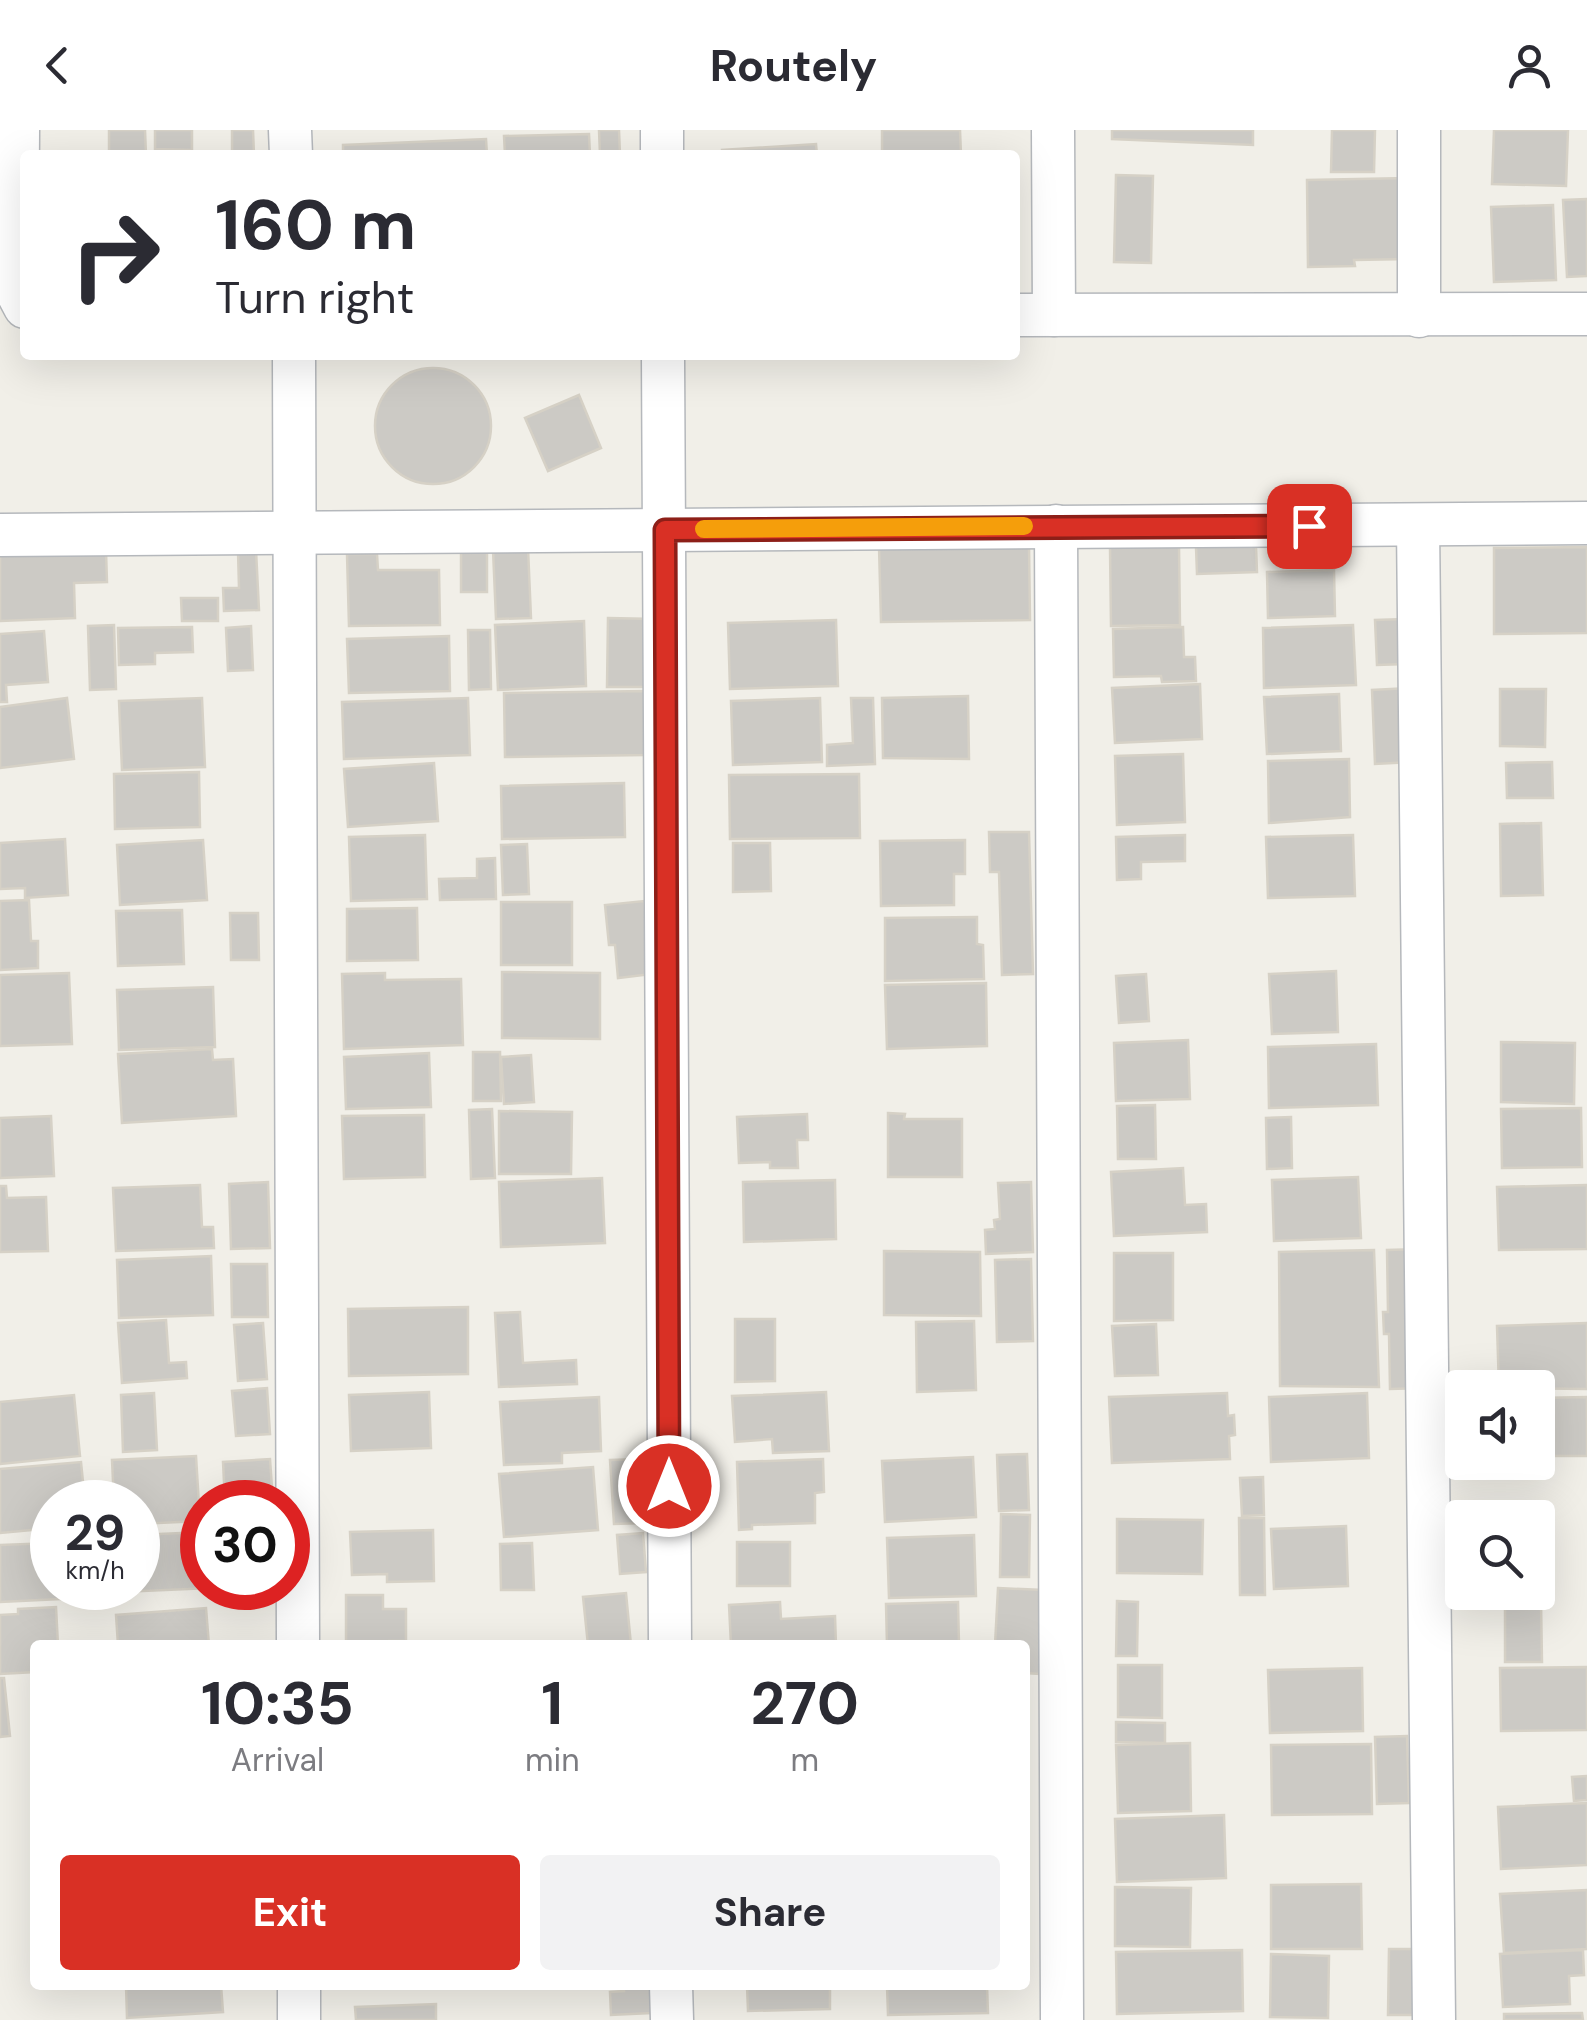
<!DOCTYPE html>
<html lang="en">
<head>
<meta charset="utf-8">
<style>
	:root { --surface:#fff; --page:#f2f2f3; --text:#2b2b33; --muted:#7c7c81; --accent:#d93025 }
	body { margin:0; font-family:"DM Sans",sans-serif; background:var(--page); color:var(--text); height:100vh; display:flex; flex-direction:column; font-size:38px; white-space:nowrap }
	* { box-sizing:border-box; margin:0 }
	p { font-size:32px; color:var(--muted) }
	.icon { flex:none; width:55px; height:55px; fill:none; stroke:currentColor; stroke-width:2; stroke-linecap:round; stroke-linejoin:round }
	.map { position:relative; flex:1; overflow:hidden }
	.side { position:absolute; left:30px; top:1510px; width:1000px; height:350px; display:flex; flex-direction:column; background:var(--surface); border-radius:10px; box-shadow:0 10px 40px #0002 }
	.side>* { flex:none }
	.hud { position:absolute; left:20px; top:20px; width:1000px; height:210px; border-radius:10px; box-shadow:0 10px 40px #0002; background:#fff; color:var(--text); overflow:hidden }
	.fabs { position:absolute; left:1445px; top:1240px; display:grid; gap:20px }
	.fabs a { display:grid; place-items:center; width:110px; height:110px; border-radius:10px; background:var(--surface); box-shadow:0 10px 40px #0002; font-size:50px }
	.speed { position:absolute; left:30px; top:1350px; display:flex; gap:20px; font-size:50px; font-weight:700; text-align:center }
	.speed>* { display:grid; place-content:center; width:130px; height:130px; border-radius:50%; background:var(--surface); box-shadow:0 10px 40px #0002; line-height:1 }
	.speed small { font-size:25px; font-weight:400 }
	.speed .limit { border:15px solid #d22; background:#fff; color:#111 }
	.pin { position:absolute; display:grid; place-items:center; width:85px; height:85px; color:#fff; margin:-42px; border-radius:20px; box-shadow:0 5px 15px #0006 }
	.me { position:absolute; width:110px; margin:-55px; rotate:0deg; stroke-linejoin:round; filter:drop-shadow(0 0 8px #0008) }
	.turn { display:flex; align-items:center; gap:35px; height:210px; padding:0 30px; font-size:45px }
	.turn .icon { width:130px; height:130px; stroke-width:2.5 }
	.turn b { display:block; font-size:70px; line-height:85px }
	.eta { display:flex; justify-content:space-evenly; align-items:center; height:170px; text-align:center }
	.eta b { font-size:60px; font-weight:700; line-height:70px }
	.action { display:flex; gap:20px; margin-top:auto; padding:20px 30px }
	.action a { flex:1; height:115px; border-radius:10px; background:var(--accent); color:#fff; font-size:40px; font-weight:700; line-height:115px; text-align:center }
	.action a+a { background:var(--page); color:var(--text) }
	header { display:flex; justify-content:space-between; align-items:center; height:130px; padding:0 30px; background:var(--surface); font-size:45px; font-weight:700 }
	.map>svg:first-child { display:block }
	.building { fill:#cccac5; stroke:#d6d1c6; stroke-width:2.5 }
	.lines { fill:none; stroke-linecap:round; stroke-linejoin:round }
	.minor-casing { stroke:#b5b8bc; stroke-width:45 }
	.minor { stroke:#fff; stroke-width:42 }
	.route-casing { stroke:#8d1f18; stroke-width:25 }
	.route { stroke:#d93025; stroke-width:18 }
	.slow { stroke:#f59e0b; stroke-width:18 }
</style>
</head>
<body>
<header><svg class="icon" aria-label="back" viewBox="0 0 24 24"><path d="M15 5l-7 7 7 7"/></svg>Routely<svg class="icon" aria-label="person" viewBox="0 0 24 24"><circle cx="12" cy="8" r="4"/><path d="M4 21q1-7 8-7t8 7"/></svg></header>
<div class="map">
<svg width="1587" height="1890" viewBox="0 0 1587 1890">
	<rect width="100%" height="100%" fill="#f1efe8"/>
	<g class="building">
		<path d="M109 0H145L146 25H109Z"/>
		<path d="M155 0H192V20L155 19Z"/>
		<path d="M232 0H253L254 25H175L232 21Z"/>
		<path d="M599 0H619L620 25H600Z"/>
		<path d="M882 0H960L961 25H882Z"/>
		<path d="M1112 0H1253V15L1112 9Z"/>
		<path d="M1332 0H1375L1374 42H1331Z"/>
		<path d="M1494 0H1568L1566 56 1492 54Z"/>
		<path d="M589 4 590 25H505L504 6Z"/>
		<path d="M486 9 487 25H343V15Z"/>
		<path d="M816 14 817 25H722V20Z"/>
		<path d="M1116 45 1153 46 1151 133 1114 132Z"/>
		<path d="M1407 48 1409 129 1354 130 1355 136 1308 137 1307 50Z"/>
		<path d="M1587 69V146L1567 147 1563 70Z"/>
		<path d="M1553 75 1556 150 1494 152 1491 77Z"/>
		<circle cx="433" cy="296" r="58"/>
		<path d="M579 265 601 318 548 341 525 288Z"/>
		<path d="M1029 415 1030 490 881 492 879 416Z"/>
		<path d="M1179 416 1180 495 1111 496 1110 417Z"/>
		<path d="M1256 416 1257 442 1197 444 1196 417Z"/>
		<path d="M1587 417V503L1494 504V418Z"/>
		<path d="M528 418 531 488 496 489 493 420Z"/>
		<path d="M256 420 259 480 224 481 223 458H239L238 421Z"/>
		<path d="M106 421 107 452 74 453 75 488 0 491V425Z"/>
		<rect x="461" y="422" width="26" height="40"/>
		<path d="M347 424H377L378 440H439L440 495 349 496Z"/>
		<path d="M1334 440 1335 486 1268 488 1267 442Z"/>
		<path d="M181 468H218V491H182Z"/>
		<path d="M608 488 656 489 655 557H607Z"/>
		<path d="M1405 489 1407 534 1377 535 1375 490Z"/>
		<path d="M836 490 838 556 730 559 728 493Z"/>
		<path d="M584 491 586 556 498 560 495 495Z"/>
		<path d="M114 495 116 559 90 560 88 496Z"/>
		<path d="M1353 495 1356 555 1264 558 1263 498Z"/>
		<path d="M251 496 253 540 228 541 226 498Z"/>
		<path d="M192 497 193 522 155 523V534L119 535 118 498Z"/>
		<path d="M1183 497 1184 527H1195L1196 551 1162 552 1161 546 1114 547 1113 499Z"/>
		<path d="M468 500H490L491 559 469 560Z"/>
		<path d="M44 501 48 552 6 555 7 572H0V504Z"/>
		<path d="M449 506 450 561 349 563 347 509Z"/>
		<path d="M1200 554 1202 609 1115 613 1112 558Z"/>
		<path d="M1409 558 1412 632 1375 634 1372 560Z"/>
		<path d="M1500 559H1546L1545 617 1500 616Z"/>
		<path d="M644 561 645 625 505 627 504 563Z"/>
		<path d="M1339 564 1341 621 1267 624 1264 567Z"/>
		<path d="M968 566 969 629 883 628 882 568Z"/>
		<path d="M67 568 74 629 0 638V577Z"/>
		<path d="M202 568 205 637 122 640 119 571Z"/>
		<path d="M468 568 470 625 344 629 342 572Z"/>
		<path d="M820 568 822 632 733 635 731 571Z"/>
		<path d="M851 568H873L875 634 827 636V615L853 613Z"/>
		<path d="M1183 624 1185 692 1117 695 1115 626Z"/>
		<path d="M1349 629 1350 687 1269 693 1268 631Z"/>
		<path d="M1552 632 1553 668H1507L1506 633Z"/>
		<path d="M434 633 438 691 348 697 344 639Z"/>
		<path d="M199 642 200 697 115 699 114 644Z"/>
		<path d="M859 644 860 708 730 709 729 645Z"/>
		<path d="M624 653 625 707 502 709 501 656Z"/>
		<path d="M1541 693 1543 765 1501 766 1500 694Z"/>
		<path d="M989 702H1029L1033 844 1002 845 999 742H990Z"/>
		<path d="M425 705 427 769 351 771 349 707Z"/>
		<path d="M1185 705V731L1141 732V749L1117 750 1116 707Z"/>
		<path d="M1353 705 1355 766 1268 768 1266 707Z"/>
		<path d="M65 709 68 765 25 768V758L0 759V713Z"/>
		<path d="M203 710 207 770 120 775 117 715Z"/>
		<path d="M965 710V744H954V775L881 776 880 711Z"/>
		<path d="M733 713H770L771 761 733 762Z"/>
		<path d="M527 714 529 764 503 765 501 715Z"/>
		<path d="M495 728 496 769 440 770 439 749 477 748V729Z"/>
		<path d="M29 770 31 811H38V838L0 840V771Z"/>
		<path d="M644 771 652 844 618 848 615 815H609L605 775Z"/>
		<rect x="501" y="772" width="71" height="63"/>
		<path d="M417 778 418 830 347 831V779Z"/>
		<path d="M182 780 184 834 118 836 116 781Z"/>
		<path d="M230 783H258L259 830H231Z"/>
		<path d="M977 787V814L983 815 984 849 885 851V788Z"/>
		<path d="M1336 841 1338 902 1272 904 1269 844Z"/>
		<path d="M502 842 600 843V909L502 908Z"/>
		<path d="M69 843 72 914 0 916V845Z"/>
		<path d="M385 843V850L461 849 463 915 344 919 342 844Z"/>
		<path d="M1146 844 1149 891 1119 893 1116 846Z"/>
		<path d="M986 853 987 916 887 919 885 855Z"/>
		<path d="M213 857 215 917 119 920 117 860Z"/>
		<path d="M1188 910 1190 969 1116 971 1114 913Z"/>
		<path d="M1501 912 1575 913 1574 974 1501 972Z"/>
		<path d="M1376 914 1378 975 1269 978 1268 917Z"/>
		<path d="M212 919 213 930 233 929 236 986 122 993 118 924Z"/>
		<path d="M473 922H500L501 971H473Z"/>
		<path d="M429 923 431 977 346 979 344 927Z"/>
		<path d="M531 925 534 972 504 974 501 927Z"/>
		<path d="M1155 975 1156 1029H1118L1117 976Z"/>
		<path d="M1581 978 1582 1037 1502 1038 1501 979Z"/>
		<path d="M492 979 495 1048 471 1049 469 980Z"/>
		<path d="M499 981 572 982 571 1044H499Z"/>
		<path d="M888 983 905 984 904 989H962V1047H888Z"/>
		<path d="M807 984 808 1010H797L798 1038H770V1032L739 1033 737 987Z"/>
		<path d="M424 985 425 1047 344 1049 342 986Z"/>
		<path d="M51 986 54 1046 0 1048V988Z"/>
		<path d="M1291 987 1292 1038 1267 1039 1266 988Z"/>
		<path d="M1183 1038 1185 1075 1206 1074 1207 1102 1114 1106 1111 1042Z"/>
		<path d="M1358 1047 1361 1108 1274 1111 1272 1050Z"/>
		<path d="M602 1048 605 1113 501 1117 499 1052Z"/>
		<path d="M835 1050 836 1109 744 1112 743 1052Z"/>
		<path d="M268 1052 270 1118 231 1119 229 1054Z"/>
		<path d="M1031 1052 1033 1122 986 1124 985 1100 995 1099 994 1090 1000 1089 998 1053Z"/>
		<path d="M200 1055 202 1097H213L214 1118 116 1121 113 1058Z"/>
		<path d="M1587 1055V1119L1499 1120 1497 1057Z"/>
		<path d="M0 1056H6L7 1068 46 1067 48 1121 0 1122Z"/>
		<path d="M1421 1119 1425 1258 1390 1259 1389 1204H1384L1383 1182H1388L1387 1120Z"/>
		<path d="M1374 1120 1379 1257 1280 1256 1279 1122Z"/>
		<path d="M884 1121 980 1122 981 1186 884 1185Z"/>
		<path d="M1114 1123H1173V1190L1114 1191Z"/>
		<path d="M211 1126 213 1185 119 1188 117 1130Z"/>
		<path d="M1031 1129 1033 1211 997 1212 995 1130Z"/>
		<path d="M231 1134H267L268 1187H232Z"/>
		<path d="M468 1177V1244L349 1246 348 1179Z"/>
		<path d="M520 1182 523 1233 576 1230 577 1254 499 1257 495 1183Z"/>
		<path d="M735 1189H775V1251L735 1252Z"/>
		<path d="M166 1190 169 1233 186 1232 187 1248 122 1253 118 1193Z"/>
		<path d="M974 1191 976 1260 917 1262 916 1192Z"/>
		<path d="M263 1193 267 1249 238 1251 234 1195Z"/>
		<path d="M1587 1193V1259L1499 1258 1497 1196Z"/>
		<path d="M1156 1194 1158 1245 1115 1246 1112 1196Z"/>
		<path d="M267 1258 270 1304 236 1306 232 1261Z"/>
		<path d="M429 1262 431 1318 351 1321 349 1265Z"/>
		<path d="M826 1262 829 1321 773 1323 772 1309 735 1312 732 1266Z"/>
		<path d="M154 1263 157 1320 123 1322 121 1265Z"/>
		<path d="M1227 1263 1228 1286 1234 1285 1235 1305 1229 1306 1230 1329 1112 1333 1109 1267Z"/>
		<path d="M1367 1263 1369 1328 1271 1332 1269 1267Z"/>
		<path d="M74 1265 80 1326 0 1334V1272Z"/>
		<path d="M599 1267 601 1321 562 1323V1333L504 1335 500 1272Z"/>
		<path d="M1587 1267V1326H1538V1268Z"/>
		<path d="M1027 1324 1029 1380 999 1381 997 1325Z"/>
		<path d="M196 1326 200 1391 138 1394V1372H114L112 1330Z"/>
		<path d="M973 1327 976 1387 885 1392 882 1331Z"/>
		<path d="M270 1329 273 1372H225L223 1332Z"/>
		<path d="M642 1329 645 1393 614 1394 610 1330Z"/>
		<path d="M823 1329 824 1362 815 1363V1393L752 1395V1399L739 1400 737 1332Z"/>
		<path d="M81 1332 85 1372H52V1398L0 1403V1339Z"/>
		<path d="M593 1337 598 1400 504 1407 499 1344Z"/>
		<path d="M1263 1347 1264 1385 1242 1386 1240 1348Z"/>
		<path d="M1001 1384 1030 1385 1029 1447H1000Z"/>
		<path d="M1239 1388H1264L1265 1465H1240Z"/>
		<path d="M1117 1389 1203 1390 1202 1444 1117 1443Z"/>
		<path d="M1346 1396 1348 1456 1274 1459 1271 1399Z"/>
		<path d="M433 1400 434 1451 387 1452V1444L352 1445 350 1402Z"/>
		<path d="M202 1402V1458H211L121 1462 120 1458H138V1405Z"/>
		<path d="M643 1403 646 1442 620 1444 617 1405Z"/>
		<path d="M974 1405 976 1466 889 1468 887 1408Z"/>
		<rect x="737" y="1412" width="53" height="44"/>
		<path d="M52 1413V1458H59L60 1469 0 1472V1415Z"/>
		<path d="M532 1413 534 1460H501L500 1414Z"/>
		<path d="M998 1458 1043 1460 1039 1544 1025 1543V1515H995Z"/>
		<path d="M626 1463 631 1515H588L583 1467Z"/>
		<path d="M346 1465H383V1479H406V1511H389V1515H346Z"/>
		<path d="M1505 1470H1541L1542 1532H1505Z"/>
		<path d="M1117 1471 1138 1472 1137 1526H1116Z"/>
		<path d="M780 1472 781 1489 835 1486 836 1515H731L729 1475Z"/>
		<path d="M958 1472 959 1515H887L886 1474Z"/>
		<path d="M56 1477 58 1515H35V1542L0 1544V1485L18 1484V1479Z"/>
		<path d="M206 1478 209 1515H118L116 1485Z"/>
		<path d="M1118 1535H1162V1588L1118 1587Z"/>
		<path d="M1587 1537V1600L1501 1601 1500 1538Z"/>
		<path d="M1362 1538 1363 1601 1270 1603 1268 1540Z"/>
		<path d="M0 1548H4L10 1606 0 1607Z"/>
		<path d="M1116 1592 1165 1593V1613L1116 1612Z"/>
		<path d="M1407 1606 1409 1673 1377 1674 1375 1607Z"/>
		<path d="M1190 1613 1191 1681 1118 1683 1116 1615Z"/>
		<path d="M1371 1614 1372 1684 1272 1685 1271 1615Z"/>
		<path d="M1587 1646V1670L1574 1671 1572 1647Z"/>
		<path d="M1587 1673V1735L1501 1739 1498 1677Z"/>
		<path d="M1224 1685 1226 1748 1117 1752 1115 1689Z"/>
		<path d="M1361 1754 1362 1819H1271V1755Z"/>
		<path d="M1115 1757 1191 1758 1190 1817 1115 1816Z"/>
		<path d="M1587 1760V1819L1504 1823 1500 1764Z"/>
		<path d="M1389 1819H1414L1413 1885H1388Z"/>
		<path d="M1242 1820 1243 1881 1117 1884 1116 1822Z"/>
		<path d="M1583 1820 1584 1845 1569 1846 1570 1874 1503 1877 1500 1824Z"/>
		<path d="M1271 1824 1329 1826 1328 1888 1270 1887Z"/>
		<path d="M126 1855H221L223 1882 127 1888Z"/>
		<path d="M623 1855H650L651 1883 611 1885 610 1862 624 1861Z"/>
		<path d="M747 1855H830V1879L748 1881Z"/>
		<path d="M887 1855H987L988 1883 888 1885Z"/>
		<path d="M436 1874V1890H356L355 1877Z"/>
		<path d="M1582 1883 1583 1890H1504V1884Z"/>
	</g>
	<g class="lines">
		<g class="minor-casing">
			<g id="minor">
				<path d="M18 0 17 162 25 177"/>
				<path d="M290 0 291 25"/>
				<path d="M662 0V25"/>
				<path d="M1053 0 1054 185"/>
				<path d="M1015 185 1587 184"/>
				<path d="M1419 186V0"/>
				<path d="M294 225 298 1515"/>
				<path d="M663 225 670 1515"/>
				<path d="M1418 395 1434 1890"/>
				<path d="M1056 396 1062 1890"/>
				<path d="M0 405 1587 393"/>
				<path d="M299 1855V1890"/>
				<path d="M671 1855 672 1890"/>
			</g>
		</g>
		<use href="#minor" class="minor"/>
	</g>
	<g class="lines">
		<g class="route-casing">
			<path id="route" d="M669 1356 665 400 1309 396"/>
		</g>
		<use href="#route" class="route"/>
		<path class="slow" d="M704 399 1024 396"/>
	</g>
</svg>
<div class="fabs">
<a><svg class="icon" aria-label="sound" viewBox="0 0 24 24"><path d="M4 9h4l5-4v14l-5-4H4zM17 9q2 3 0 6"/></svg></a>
<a><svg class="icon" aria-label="search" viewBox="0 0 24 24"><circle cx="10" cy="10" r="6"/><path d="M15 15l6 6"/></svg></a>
</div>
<div class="speed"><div>29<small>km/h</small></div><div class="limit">30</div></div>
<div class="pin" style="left:1309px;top:396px;background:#d93025"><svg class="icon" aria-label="arrive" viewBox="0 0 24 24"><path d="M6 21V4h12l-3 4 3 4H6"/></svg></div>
<svg class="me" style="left:669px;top:1356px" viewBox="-20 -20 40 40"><circle r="17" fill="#d93025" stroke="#fff" stroke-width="3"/><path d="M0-11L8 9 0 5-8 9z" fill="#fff"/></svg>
<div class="hud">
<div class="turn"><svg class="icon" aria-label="right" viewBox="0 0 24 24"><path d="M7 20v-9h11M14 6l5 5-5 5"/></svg><div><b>160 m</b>Turn right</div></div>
</div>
<section class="side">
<div class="eta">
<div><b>10:35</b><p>Arrival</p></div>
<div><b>1</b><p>min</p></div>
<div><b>270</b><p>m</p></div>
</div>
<div class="action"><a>Exit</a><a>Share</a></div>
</section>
</div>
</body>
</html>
